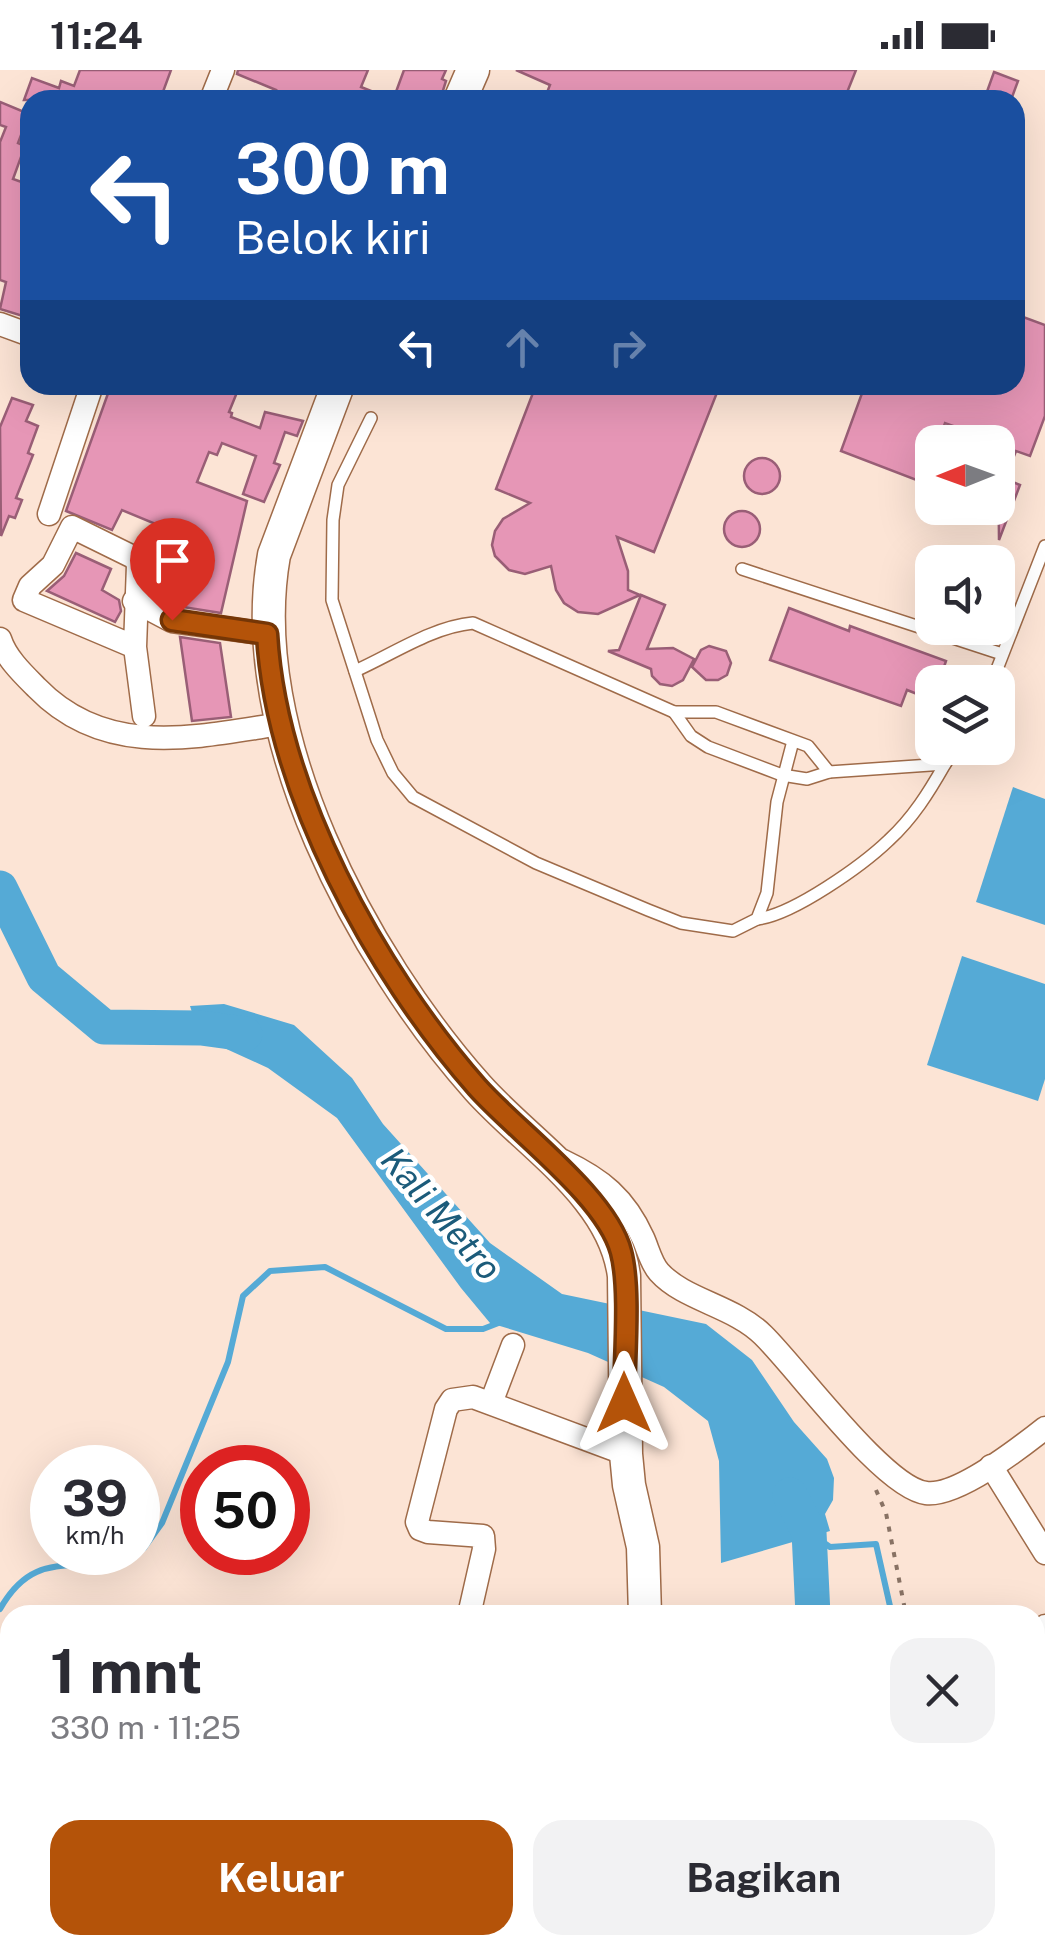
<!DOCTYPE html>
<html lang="id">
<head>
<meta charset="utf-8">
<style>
	:root { --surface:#fff; --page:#f2f2f3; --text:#2b2b33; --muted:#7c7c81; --accent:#b45309 }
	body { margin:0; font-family:"Public Sans",sans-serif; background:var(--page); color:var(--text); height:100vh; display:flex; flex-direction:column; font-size:38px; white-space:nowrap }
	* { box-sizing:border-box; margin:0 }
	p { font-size:32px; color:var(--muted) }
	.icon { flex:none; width:55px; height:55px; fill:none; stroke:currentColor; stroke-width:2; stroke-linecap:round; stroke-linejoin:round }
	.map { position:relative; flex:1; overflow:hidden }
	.drawer { position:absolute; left:0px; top:1535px; width:1045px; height:350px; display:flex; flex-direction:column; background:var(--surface); border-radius:30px 30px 0 0; box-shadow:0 10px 40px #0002 }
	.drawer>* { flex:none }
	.guide { position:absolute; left:20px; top:20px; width:1005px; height:305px; border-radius:30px; box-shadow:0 10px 40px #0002; background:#1a4fa0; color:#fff; overflow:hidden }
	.needle { width:65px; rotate:269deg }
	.buttons { position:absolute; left:915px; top:355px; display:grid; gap:20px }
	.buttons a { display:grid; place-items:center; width:100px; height:100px; border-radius:20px; background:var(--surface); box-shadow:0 10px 40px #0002; font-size:50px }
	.speed { position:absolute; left:30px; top:1375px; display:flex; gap:20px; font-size:50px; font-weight:700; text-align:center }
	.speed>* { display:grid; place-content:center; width:130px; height:130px; border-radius:50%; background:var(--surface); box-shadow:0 10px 40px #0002; line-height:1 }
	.speed small { font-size:25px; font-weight:400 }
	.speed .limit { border:15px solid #d22; background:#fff; color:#111 }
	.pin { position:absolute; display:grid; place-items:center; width:85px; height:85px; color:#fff; margin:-102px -42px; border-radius:50% 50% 50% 0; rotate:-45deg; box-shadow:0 0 10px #0007 }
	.pin .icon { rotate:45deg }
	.me { position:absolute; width:110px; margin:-55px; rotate:0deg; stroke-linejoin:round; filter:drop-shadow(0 0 8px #0008) }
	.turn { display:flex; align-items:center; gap:35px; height:210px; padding:0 50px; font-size:45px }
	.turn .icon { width:130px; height:130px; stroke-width:2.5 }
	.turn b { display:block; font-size:70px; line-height:85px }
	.lanes { display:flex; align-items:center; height:95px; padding:0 50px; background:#0003; justify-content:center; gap:50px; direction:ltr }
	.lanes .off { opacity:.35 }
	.round { display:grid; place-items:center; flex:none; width:105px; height:105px; border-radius:30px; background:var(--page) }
	.overview { display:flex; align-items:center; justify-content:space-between; height:170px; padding:0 50px }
	h1 { font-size:60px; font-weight:700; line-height:75px }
	.button { display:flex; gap:20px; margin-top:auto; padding:20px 50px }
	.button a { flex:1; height:115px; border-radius:30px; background:var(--accent); color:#fff; font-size:40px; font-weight:700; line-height:115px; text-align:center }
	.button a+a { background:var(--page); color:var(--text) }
	.status { display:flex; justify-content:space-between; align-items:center; height:70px; padding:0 50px; background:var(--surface); direction:ltr }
	.status svg { height:28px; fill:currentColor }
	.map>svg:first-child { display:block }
	.water { fill:#55aad6 }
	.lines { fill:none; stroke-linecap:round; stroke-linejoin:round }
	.stream { stroke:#55aad6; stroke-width:6 }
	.river { stroke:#55aad6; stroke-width:35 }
	.building { fill:#e696b6; stroke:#995e76; stroke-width:2.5 }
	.service-casing { stroke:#9f6b49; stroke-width:14 }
	.minor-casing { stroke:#9f6b49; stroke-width:25 }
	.secondary-casing { stroke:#9f6b49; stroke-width:35 }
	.path { stroke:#887264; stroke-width:4; stroke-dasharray:5 8; stroke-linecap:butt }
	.service { stroke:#fff; stroke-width:11 }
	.minor { stroke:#fff; stroke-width:22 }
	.secondary { stroke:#fff; stroke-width:32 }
	.route-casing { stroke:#753606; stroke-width:25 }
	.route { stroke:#b45309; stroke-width:18 }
	.labels { text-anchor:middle; stroke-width:9; stroke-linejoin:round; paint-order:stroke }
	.water-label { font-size:35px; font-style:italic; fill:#1b5b7a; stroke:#fff }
</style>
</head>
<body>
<div class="status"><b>11:24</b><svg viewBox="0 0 49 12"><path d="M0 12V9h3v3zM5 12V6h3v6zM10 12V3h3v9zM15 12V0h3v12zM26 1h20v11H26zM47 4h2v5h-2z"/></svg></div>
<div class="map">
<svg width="1045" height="1885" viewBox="0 0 1045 1885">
	<rect width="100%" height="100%" fill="#fce4d5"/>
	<g class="water">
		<path d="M1013 717 1045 729V855L976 832Z"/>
		<path d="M962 886 1045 914V1009L1038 1031 927 995Z"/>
		<path d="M224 934 294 955 352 1008 383 1054 490 1173 562 1224 706 1254 752 1290 794 1352 827 1389 834 1408 833 1430 825 1444 830 1461 721 1493 719 1391 708 1351 664 1317 588 1283 490 1253 461 1218 337 1048 268 998 200 967 190 936Z"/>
	</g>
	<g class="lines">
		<g class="stream">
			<path d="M810 1463 830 1477 876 1474 892 1545"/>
			<path d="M138 1482 144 1478 162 1453 228 1292 243 1226 270 1201 325 1197 446 1259H483L501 1252"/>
			<path d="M0 1539C38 1472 80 1510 136 1482"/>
			<path d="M1019 1875 1023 1885"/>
		</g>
		<g class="river">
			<path d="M0 818 44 907 104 957 201 958 245 964"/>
			<path d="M790 1425 809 1462 813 1545"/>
			<path d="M861 1875 862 1885"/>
		</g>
	</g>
	<g class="building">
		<path d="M80 0H171L160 30H24L32 8 59 18 61 11 74 16Z"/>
		<path d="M238 0H368L361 17 391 29 271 30 276 20 237 4Z"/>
		<path d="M404 0H446L442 9 446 11 440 30H393Z"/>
		<path d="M516 0H856L844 30H544L550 15Z"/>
		<path d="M994 2 1018 11 1011 30H984Z"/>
		<path d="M0 32 29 44 18 73 25 76 13 109 30 115V236L26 247 0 239 6 212 0 210V72L6 57 0 55Z"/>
		<path d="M1015 244 1045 255V346L1030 386 1016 381 1005 409 1020 415 999 470 998 372 945 353 938 372H932V416L841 381 865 315H1015Z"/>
		<path d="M111 315H240L229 342 232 343 231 347 260 358 265 342 303 351 297 366 285 362 274 393 280 395 264 432 243 424 256 386 222 373 217 385 209 382 197 412 247 431 221 543 183 537 189 511 156 504 163 457 122 440 112 460 66 441Z"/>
		<path d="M536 315H720L654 482 617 467 628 501V520L640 525 598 544 578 542 564 533 556 520 551 496 525 504 509 500 495 486 492 475 495 461 503 449 530 433 496 419Z"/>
		<path d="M12 328 33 335 26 351 38 356 28 383 33 385 16 428 22 430 15 448 9 446 1 466 0 357Z"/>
		<circle cx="762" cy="406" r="18"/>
		<circle cx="742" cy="459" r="18"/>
		<path d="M76 483 111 499 102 520 119 530 121 541 115 552 47 521 64 506Z"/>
		<path d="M641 525 665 535 647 579 673 578 694 589 683 610 672 616 660 614 652 606 651 599 608 581 619 580Z"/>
		<path d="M789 538 849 561 850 556 946 591 939 612H932V630L907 620 901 636 770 590Z"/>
		<path d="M180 567 220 573 231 647 192 651Z"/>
		<path d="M709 576 726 581 731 593 727 605 718 610H706L692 597 701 580Z"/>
	</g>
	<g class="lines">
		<g class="service-casing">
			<g id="service">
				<path d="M371 348 338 415 333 450 332 530 377 670 393 703 413 727 536 793 648 840 681 853 733 861 757 849 767 823 777 732 793 671"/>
				<path d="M742 499 1002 584"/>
				<path d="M355 601C393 584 432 557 473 553L674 642H716L808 676 829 702"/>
				<path d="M992 612 1045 476"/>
				<path d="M674 642 691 666 708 677 782 705 807 709 829 702 945 694 956 678"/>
				<path d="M757 849C793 845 863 795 889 770 913 748 929 722 945 694"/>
			</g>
		</g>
		<g class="minor-casing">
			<g id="minor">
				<path d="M211 30 223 0"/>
				<path d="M0 254 30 265"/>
				<path d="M49 444 92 315"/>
				<path d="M134 531 172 551 267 564"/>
				<path d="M0 569C6 588 23 604 37 618 106 689 196 667 281 654"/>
				<path d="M135 577 138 495 135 488 72 457 53 495 30 516 24 530 135 577 144 646"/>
				<path d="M563 1091C601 1109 625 1128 643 1168 648 1179 651 1193 659 1202 684 1230 734 1236 763 1265 797 1298 884 1418 926 1423 957 1427 1021 1377 1045 1358"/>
				<path d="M491 1333 513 1275"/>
				<path d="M991 1396 1045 1483"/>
				<path d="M469 1545 484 1479 483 1466 428 1462 420 1459 417 1452 446 1339 452 1330 473 1327 626 1384"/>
				<path d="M1035 1564 1045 1556"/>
				<path d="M1035 1608 1041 1620"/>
				<path d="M1035 1658 1045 1675"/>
				<path d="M0 1775 10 1788"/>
				<path d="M80 1875 98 1885"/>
				<path d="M431 1875 449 1885"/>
				<path d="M341 1885 344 1875"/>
			</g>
		</g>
		<g class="secondary-casing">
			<g id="secondary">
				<path d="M460 30 473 0"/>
				<path d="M338 315 274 485C242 663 362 888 478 1018 529 1075 614 1126 624 1206L626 1384 629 1415 643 1477 645 1545"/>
				<path d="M598 1885 600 1875"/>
			</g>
		</g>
		<g class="path">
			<path d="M876 1420 886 1443 906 1545"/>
			<path d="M1035 1855 1045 1876"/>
		</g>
		<use href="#service" class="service"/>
		<use href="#minor" class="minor"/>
		<use href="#secondary" class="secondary"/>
	</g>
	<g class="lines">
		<g class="route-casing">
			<path id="route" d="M172 550 267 564C276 721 375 901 477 1017 516 1061 607 1127 621 1182 631 1219 624 1292 624 1333"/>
		</g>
		<use href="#route" class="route"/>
	</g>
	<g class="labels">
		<g class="water-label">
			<text transform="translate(441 1144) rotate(49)" y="12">Kali Metro</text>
		</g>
	</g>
</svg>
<div class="buttons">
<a><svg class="needle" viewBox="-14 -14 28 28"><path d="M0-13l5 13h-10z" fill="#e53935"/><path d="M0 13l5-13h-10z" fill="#7c7c81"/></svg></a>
<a><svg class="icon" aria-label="sound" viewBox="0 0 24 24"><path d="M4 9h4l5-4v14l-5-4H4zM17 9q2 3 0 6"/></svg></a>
<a><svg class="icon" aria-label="layers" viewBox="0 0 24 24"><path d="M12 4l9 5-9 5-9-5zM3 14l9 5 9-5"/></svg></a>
</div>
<div class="speed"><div>39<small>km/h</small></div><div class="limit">50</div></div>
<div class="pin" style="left:172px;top:550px;background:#d93025"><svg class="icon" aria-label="arrive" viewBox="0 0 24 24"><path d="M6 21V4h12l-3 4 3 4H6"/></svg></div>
<svg class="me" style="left:624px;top:1333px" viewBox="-20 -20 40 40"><path d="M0-17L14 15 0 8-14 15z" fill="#b45309" stroke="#fff" stroke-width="4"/></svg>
<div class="guide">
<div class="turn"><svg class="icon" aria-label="left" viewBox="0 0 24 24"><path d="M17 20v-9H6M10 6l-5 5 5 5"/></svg><div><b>300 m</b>Belok kiri</div></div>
<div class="lanes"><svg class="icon" aria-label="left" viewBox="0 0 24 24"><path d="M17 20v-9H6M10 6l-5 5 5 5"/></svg><svg class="icon off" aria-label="ahead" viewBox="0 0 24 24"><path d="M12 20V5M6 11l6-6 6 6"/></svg><svg class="icon off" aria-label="right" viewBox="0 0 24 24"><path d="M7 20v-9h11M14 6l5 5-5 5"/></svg></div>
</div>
<section class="drawer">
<div class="overview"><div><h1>1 mnt</h1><p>330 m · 11:25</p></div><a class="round"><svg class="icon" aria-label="close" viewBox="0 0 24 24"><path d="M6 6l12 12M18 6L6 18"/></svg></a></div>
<div class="button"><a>Keluar</a><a>Bagikan</a></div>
</section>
</div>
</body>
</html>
